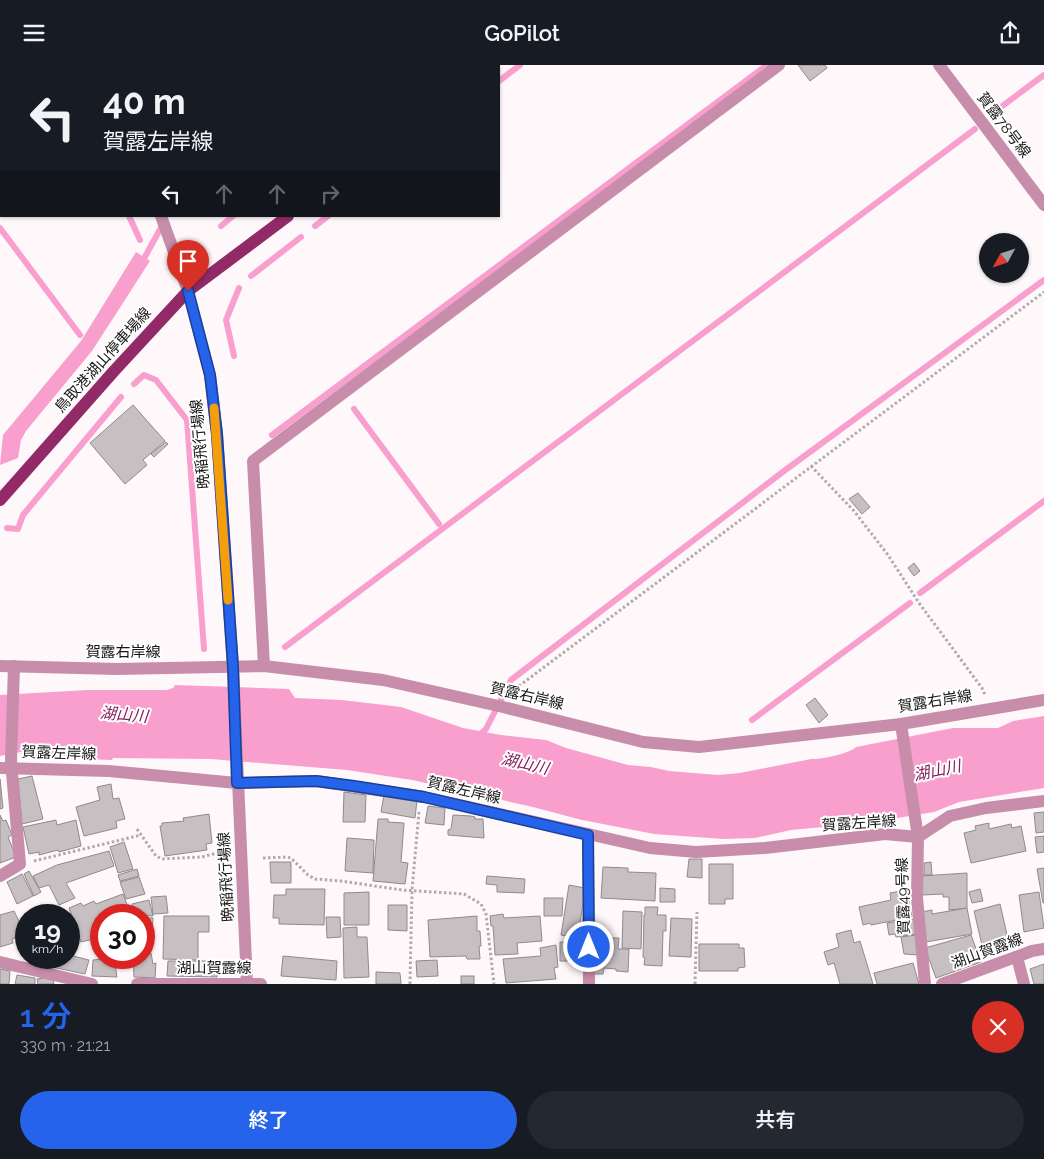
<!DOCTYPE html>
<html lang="ja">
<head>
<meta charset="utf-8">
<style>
	:root { --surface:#171b24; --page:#242831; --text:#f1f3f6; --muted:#9ea1a6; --accent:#2563eb }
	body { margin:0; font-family:Raleway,"Noto Sans JP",sans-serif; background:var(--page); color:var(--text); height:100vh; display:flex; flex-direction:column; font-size:19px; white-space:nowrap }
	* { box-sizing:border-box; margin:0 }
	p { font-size:16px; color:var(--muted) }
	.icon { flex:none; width:28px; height:28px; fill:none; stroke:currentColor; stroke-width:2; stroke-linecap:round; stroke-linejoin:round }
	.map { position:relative; height:919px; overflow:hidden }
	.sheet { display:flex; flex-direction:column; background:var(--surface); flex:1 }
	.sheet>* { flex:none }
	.guide { position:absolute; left:0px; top:0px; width:500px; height:152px; box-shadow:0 1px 4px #0004; background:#171b24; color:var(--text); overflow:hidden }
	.needle { width:32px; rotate:230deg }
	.controls { position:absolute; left:979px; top:168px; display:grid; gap:10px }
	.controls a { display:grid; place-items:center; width:50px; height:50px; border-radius:50%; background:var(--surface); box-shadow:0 1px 4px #0004; font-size:25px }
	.speed { position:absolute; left:15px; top:839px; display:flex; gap:10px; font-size:25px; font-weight:700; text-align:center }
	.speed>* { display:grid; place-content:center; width:65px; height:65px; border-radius:50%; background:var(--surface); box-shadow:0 1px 4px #0004; line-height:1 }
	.speed small { font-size:12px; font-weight:400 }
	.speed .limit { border:8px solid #d22; background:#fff; color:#111 }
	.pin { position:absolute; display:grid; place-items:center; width:42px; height:42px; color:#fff; margin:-51px -21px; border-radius:50% 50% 50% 0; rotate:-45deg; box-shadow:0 0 5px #0007 }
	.pin .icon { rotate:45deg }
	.me { position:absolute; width:55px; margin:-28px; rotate:0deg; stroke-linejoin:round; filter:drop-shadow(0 0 4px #0008) }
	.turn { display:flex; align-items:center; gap:18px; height:105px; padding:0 20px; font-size:22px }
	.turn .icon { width:65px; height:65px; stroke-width:2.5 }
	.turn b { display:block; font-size:35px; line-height:42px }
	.lanes { display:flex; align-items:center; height:48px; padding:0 20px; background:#0003; justify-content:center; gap:25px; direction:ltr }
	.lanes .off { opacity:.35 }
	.round { display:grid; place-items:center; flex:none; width:52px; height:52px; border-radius:26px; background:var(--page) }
	.head { display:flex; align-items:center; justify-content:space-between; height:85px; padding:0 20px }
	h1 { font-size:30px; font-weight:600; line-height:38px; color:var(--accent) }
	.primary-button { display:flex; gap:10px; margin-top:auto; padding:10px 20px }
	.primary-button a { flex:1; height:58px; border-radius:30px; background:var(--accent); color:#fff; font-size:20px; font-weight:600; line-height:58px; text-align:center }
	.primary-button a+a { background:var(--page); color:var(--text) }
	header { display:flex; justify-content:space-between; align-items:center; height:65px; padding:0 20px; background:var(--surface); font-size:22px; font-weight:600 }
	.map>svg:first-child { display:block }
	.water { fill:#f89fcd }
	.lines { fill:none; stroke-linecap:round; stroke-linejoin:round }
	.stream { stroke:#f89fcd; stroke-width:6 }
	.building { fill:#c6c0c3; stroke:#908a8d }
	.path { stroke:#afabad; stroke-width:3; stroke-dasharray:2.5 2.5; stroke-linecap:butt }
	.minor { stroke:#c78daa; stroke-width:12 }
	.major { stroke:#922a68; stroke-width:12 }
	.route-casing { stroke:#184099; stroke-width:12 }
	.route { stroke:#2563eb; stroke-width:9 }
	.slow { stroke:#f59e0b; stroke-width:9 }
	.labels { text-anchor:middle; stroke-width:4; stroke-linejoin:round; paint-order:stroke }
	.street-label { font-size:15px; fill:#171516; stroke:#fff }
	.water-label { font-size:16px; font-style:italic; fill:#831e5c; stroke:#fff }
</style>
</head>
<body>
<header><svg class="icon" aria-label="menu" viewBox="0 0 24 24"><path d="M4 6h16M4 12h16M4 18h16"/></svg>GoPilot<svg class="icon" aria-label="share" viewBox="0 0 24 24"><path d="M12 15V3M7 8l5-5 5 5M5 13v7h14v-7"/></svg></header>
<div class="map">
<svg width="1044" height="919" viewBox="0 0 1044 919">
	<rect width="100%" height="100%" fill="#fef8fb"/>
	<g class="water">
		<path d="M136 187 150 196 92 286 26 366 21 375 18 393 0 400 3 370 81 276Z"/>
		<path d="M175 620 289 624 295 633 342 635 401 642 463 663 501 670 546 675 566 683 628 700 651 702 669 706 718 710 740 708 811 694C820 695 851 688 856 682L953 663H998L1013 656 1044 651V723L959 737 934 747 867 758 791 765 755 773 724 774 654 769 582 755 533 742 412 715 347 705 211 694 113 693 112 695 64 693 20 687 0 691V630L87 625H167L173 623Z"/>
	</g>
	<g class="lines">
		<g class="stream">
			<path d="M41 0 42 1"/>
			<path d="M111 0V1"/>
			<path d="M446 1 448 0"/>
			<path d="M499 16 520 0"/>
			<path d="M993 48 1044 10"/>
			<path d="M129 151 140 175"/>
			<path d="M221 161 233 151"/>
			<path d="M315 161 328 151"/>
			<path d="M0 163 80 270"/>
			<path d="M141 199 163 159"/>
			<path d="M251 211 301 172"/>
			<path d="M234 291 226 255 239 223"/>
			<path d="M134 319 144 310 156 315 187 355 204 584"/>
			<path d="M354 344 439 459"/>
			<path d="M272 370 767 0"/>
			<path d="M7 463 18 464 23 450 121 332"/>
			<path d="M920 528 1044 436"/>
			<path d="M285 582 975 64"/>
			<path d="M752 655 910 538"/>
			<path d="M477 672 486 664 511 615 784 406 1044 215"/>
		</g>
	</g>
	<g class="building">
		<path d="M798 0H825L827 3 810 16Z"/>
		<path d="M133 340 165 376 143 395 147 400 125 419 90 378Z"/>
		<path d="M166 377 168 379 154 392 151 389Z"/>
		<path d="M858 428 870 442 862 449 849 434Z"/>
		<path d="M914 498 920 506 914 511 908 503Z"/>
		<path d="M815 633 828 650 819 658 806 640Z"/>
		<path d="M32 711 43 754 22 759 18 714Z"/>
		<path d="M0 714 3 743 0 744Z"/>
		<path d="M111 719 113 734 119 733 125 754 116 756 117 763 84 771 76 742 100 735 97 722Z"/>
		<path d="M344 727 366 730 365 757H343Z"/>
		<path d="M384 730 417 735 415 753 381 747Z"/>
		<path d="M428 741 445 743 444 760 425 758Z"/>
		<path d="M1044 747V767L1036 768 1034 748Z"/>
		<path d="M209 749 212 778 206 779 207 785 165 791 160 761H162V758L184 756 183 753Z"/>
		<path d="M0 750 3 756 6 755 12 770 8 772 16 792 0 798Z"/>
		<path d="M453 750 471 751 475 752V754H483L484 773 448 770V765L451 764Z"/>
		<path d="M378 754H388V757L404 758 401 797 408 798 405 819 373 816Z"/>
		<path d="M56 755 57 760 76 755 81 781 59 787 58 785 39 790V787L29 789 23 762Z"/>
		<path d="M989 758V764L1011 759 1012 763 1021 761 1026 786 971 798 964 768 976 765 975 761Z"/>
		<path d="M1044 771V787L1037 788 1035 772Z"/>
		<path d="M347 773 374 775 373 808 345 806Z"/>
		<path d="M124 777 133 804 118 808 110 782Z"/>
		<path d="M109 786 114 801 66 818 75 833 59 840 49 820 39 823 33 811 57 800Z"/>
		<path d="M689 794H702V813L687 812Z"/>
		<path d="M270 797H291V818H271Z"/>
		<path d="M931 797 932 810H924V798Z"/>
		<path d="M709 799H733V834H725V839H709Z"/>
		<path d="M603 802 628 803V807L656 808 655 836 601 833Z"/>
		<path d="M1044 803V838H1043L1037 804Z"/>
		<path d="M137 804 139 811 120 816 118 810Z"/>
		<path d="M29 806 41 827 34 831 24 809Z"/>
		<path d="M967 808V843L949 845V832H943V829L922 830 921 811Z"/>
		<path d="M22 809 33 831 17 839 7 817Z"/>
		<path d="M487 811 525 814 524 828 497 827V820L486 819Z"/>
		<path d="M139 812 145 829 126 834 120 817Z"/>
		<path d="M569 820 585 823 578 873 561 870Z"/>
		<path d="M660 823 675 824V837H660Z"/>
		<path d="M286 824H325L324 860 279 859V853H273L274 830H286Z"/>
		<path d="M980 824 983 836 972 838 969 827Z"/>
		<path d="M901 826 907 853 871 860 870 858 863 860 859 842 891 835 890 828Z"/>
		<path d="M369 827V860H344V828Z"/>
		<path d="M1039 827 1044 863 1024 867 1019 830Z"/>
		<path d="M123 829 131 850H101V865L92 868 94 874 81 877 69 843 81 838 83 841 94 836 96 839Z"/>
		<path d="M908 829 912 852 908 853 903 830Z"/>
		<path d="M166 831 168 848 153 849 151 832Z"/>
		<path d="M544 833H563L562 851H544Z"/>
		<path d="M149 835 153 851 134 850 132 839Z"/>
		<path d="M1000 839 1008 874 982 880 974 846Z"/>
		<path d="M388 840H407V866L388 865Z"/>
		<path d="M645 842H658L657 850H666V866H663L662 901 644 900 645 893 643 892 644 850H645Z"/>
		<path d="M967 843 972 869 926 877 921 847 932 845V849Z"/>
		<path d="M14 846 26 870 12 874 13 878 0 882V850Z"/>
		<path d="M623 846 642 847 641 884 622 883Z"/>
		<path d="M503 849 504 853 540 851 542 876 517 878 518 889 495 890 493 861H491L490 851Z"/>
		<path d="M164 851H209V867H198V895L163 894Z"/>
		<path d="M477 851V866H480L481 881H479L480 894H467L466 891 430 892 428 855Z"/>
		<path d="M326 852H340L341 872 327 873Z"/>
		<path d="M144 853H153L151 887H144Z"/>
		<path d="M671 853 692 854 691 892 669 891Z"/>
		<path d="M915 854 916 869 896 872 895 869 889 870 887 858Z"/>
		<path d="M357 862V872H367L369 912 344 913 343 863Z"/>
		<path d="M851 865 854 878 860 876 873 919H840L834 898 828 900 824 887 839 882 836 869Z"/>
		<path d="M916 870 919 890 904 889 901 872Z"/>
		<path d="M971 870 981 897 936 913 925 883Z"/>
		<path d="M595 873H619L618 884H629L628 907 616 906V904L604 903 603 909H594Z"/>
		<path d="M560 877 585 878 584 896H560Z"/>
		<path d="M699 879H739V883H744L745 902 738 903V906H699Z"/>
		<path d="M556 880 558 902 554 903 556 914 506 918 503 894 541 891 540 883Z"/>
		<path d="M144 888H151L153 899 156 898 155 913 134 912 133 892H144Z"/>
		<path d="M69 890 89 895 85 909 28 897 29 892H69Z"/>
		<path d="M283 891 337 896 336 915 281 911Z"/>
		<path d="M114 893 117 912 92 911 93 895Z"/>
		<path d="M437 895 438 911 417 912 416 896Z"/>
		<path d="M168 896H216L218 899 217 912 167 911Z"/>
		<path d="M913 898 919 919H877L874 908Z"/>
		<path d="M1044 899V919H1034L1030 904Z"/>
		<path d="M0 904 10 906 9 919H0Z"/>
		<path d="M376 907 400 908 401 919H376Z"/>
		<path d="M17 910 35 913V919H15Z"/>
		<rect x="461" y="911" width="13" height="8"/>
		<path d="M44 913 53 915 54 919H38L37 914Z"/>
	</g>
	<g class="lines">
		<g class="path">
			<path d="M811 401 854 446 888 490 919 538 982 623 985 630"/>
			<path d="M511 627 1044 227"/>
			<path d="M137 764 156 791 162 794 202 792 217 788H225"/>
			<path d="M263 793 287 792 291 793 308 810 315 814 341 816 402 825 464 829 481 839 486 849 494 919"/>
			<path d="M34 796 141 770"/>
			<path d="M410 919 412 825 419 747"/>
			<path d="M695 919 697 847"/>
		</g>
		<g class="minor">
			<path d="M77 0 78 1"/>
			<path d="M939 0 1044 140"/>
			<path d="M161 151 188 226 210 310 217 369 233 602 247 919"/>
			<path d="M0 601 117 604 264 601 383 615 503 642 643 677 699 682 901 659 1044 635"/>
			<path d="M264 601 253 396 779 0"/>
			<path d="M901 659 918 772 917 833 925 919"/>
			<path d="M0 703 109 706 237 718 316 716 424 732 650 783 696 787 765 783 885 769 918 772 950 751 986 743 1044 736"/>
			<path d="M588 770 589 919"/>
			<path d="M0 811 20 799 11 696 14 601"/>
			<path d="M1017 892 1024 919"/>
			<path d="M0 897 92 919"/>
			<path d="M137 919H261"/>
			<path d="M942 919 1032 886 1044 884"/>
		</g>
		<g class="major">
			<path d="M488 1 489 0"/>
			<path d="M0 435 114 306 188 226 288 151"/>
		</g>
	</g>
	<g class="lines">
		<g class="route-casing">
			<path id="route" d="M188 226 210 310 217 369 233 602 237 718 316 716 354 721 424 732 588 770 589 882"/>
		</g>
		<use href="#route" class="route"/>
		<path class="slow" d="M214 343 228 535"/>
	</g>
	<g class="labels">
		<g class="street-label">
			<text transform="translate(1004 60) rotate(53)" y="5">賀露78号線</text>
			<text transform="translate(103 295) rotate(-48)" y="5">鳥取港湖山停車場線</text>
			<text transform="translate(200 379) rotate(-95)" y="5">晩稲飛行場線</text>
			<text x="123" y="592">賀露右岸線</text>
			<text transform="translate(527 631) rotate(13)" y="5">賀露右岸線</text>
			<text transform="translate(935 636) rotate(-9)" y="5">賀露右岸線</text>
			<text transform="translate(59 688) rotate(2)" y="5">賀露左岸線</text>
			<text transform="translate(464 725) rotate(13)" y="5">賀露左岸線</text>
			<text transform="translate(859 758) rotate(-4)" y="5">賀露左岸線</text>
			<text transform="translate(226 812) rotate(-93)" y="5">晩稲飛行場線</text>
			<text transform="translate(903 831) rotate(-92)" y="5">賀露49号線</text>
			<text transform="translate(987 886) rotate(-20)" y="5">湖山賀露線</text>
			<text x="214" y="908">湖山賀露線</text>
		</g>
		<g class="water-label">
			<text transform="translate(124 649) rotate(5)" y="6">湖山川</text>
			<text transform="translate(525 698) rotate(13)" y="6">湖山川</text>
			<text transform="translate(937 705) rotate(-12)" y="6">湖山川</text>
		</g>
	</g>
</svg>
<div class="controls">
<a><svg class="needle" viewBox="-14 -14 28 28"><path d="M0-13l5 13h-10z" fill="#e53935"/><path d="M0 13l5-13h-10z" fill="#9ea1a6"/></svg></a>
</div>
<div class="speed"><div>19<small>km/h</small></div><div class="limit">30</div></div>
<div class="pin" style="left:188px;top:226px;background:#d93025"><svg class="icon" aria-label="arrive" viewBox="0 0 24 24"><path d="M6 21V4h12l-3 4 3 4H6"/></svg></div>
<svg class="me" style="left:589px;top:882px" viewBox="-20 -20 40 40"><circle r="17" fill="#2563eb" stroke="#fff" stroke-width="3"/><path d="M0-11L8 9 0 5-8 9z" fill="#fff"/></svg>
<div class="guide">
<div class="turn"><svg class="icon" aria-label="left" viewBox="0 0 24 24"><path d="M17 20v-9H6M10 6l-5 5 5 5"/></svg><div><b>40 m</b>賀露左岸線</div></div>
<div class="lanes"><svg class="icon" aria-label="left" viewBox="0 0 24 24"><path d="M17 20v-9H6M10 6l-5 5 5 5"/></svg><svg class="icon off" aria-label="ahead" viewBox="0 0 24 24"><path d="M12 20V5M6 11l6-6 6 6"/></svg><svg class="icon off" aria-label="ahead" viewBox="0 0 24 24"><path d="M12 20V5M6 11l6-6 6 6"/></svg><svg class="icon off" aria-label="right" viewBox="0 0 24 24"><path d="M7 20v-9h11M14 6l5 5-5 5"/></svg></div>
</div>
</div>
<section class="sheet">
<div class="head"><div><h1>1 分</h1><p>330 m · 21:21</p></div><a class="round" style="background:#d93025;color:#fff"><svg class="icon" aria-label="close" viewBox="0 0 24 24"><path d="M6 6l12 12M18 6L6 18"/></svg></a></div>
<div class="primary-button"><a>終了</a><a>共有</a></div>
</section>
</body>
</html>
